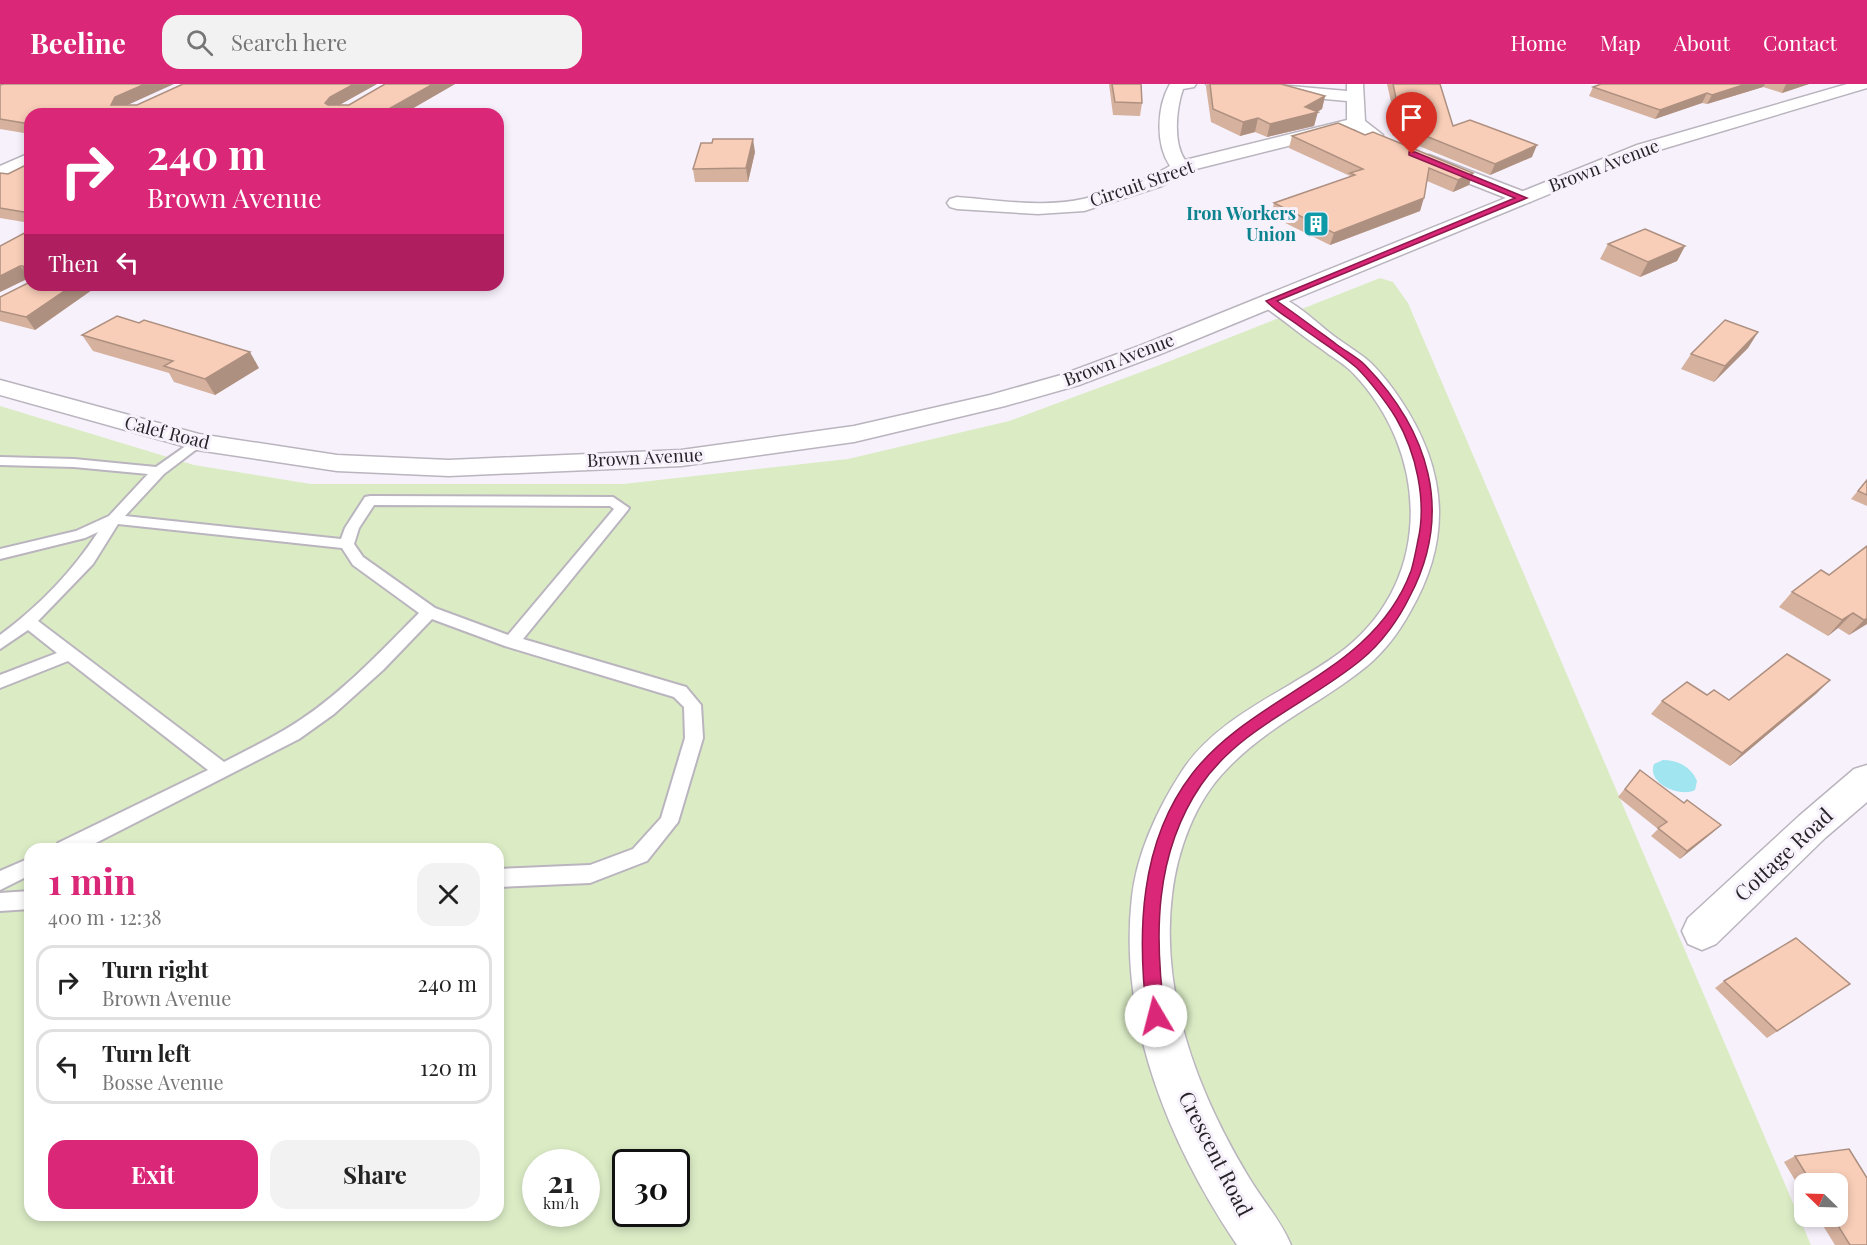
<!DOCTYPE html>
<html lang="en">
<head>
<meta charset="utf-8">
<style>
	:root { --surface:#fff; --page:#f2f2f2; --text:#222; --muted:#767676; --line:#e0e0e0; --accent:#db2777 }
	body { margin:0; font-family:"Playfair Display",serif; background:var(--page); color:var(--text); height:100vh; display:flex; flex-direction:column; font-size:22px; white-space:nowrap }
	* { box-sizing:border-box; margin:0 }
	p { font-size:20px; color:var(--muted) }
	.icon { flex:none; width:33px; height:33px; fill:none; stroke:currentColor; stroke-width:2; stroke-linecap:round; stroke-linejoin:round }
	.map { position:relative; flex:1; overflow:hidden }
	.side { position:absolute; left:24px; top:759px; width:480px; height:378px; display:flex; flex-direction:column; background:var(--surface); border-radius:18px; box-shadow:0 3px 9px #0003 }
	.side>* { flex:none }
	.top-card { position:absolute; left:24px; top:24px; width:480px; height:183px; border-radius:18px; box-shadow:0 3px 9px #0003; background:#db2777; color:#fff; overflow:hidden }
	.needle { width:39px; rotate:293deg }
	.buttons { position:absolute; left:1794px; top:1089px; display:grid; gap:12px }
	.buttons a { display:grid; place-items:center; width:54px; height:54px; border-radius:12px; background:var(--surface); box-shadow:0 3px 9px #0003; font-size:30px }
	.speed { position:absolute; left:522px; top:1065px; display:flex; gap:12px; font-size:30px; font-weight:700; text-align:center }
	.speed>* { display:grid; place-content:center; width:78px; height:78px; border-radius:50%; background:var(--surface); box-shadow:0 3px 9px #0003; line-height:1 }
	.speed small { font-size:15px; font-weight:400 }
	.speed .limit { border:3px solid #111; border-radius:9px; background:#fff; color:#111 }
	.pin { position:absolute; display:grid; place-items:center; width:51px; height:51px; color:#fff; margin:-62px -26px; border-radius:50% 50% 50% 0; rotate:-45deg; box-shadow:0 0 6px #0007 }
	.pin .icon { rotate:45deg }
	.me { position:absolute; width:66px; margin:-33px; rotate:352deg; stroke-linejoin:round; filter:drop-shadow(0 0 4px #0008) }
	.turn { display:flex; align-items:center; gap:21px; height:126px; padding:0 24px; font-size:27px }
	.turn .icon { width:78px; height:78px; stroke-width:2.5 }
	.turn b { display:block; font-size:42px; line-height:51px }
	.then { display:flex; align-items:center; height:57px; padding:0 24px; background:#0003; gap:12px; font-size:22px }
	.round { display:grid; place-items:center; flex:none; width:63px; height:63px; border-radius:18px; background:var(--page) }
	.summary { display:flex; align-items:center; justify-content:space-between; height:102px; padding:0 24px }
	h1 { font-size:36px; font-weight:700; line-height:45px; color:var(--accent) }
	.action { display:flex; gap:12px; margin-top:auto; padding:12px 24px }
	.action a { flex:1; height:69px; border-radius:18px; background:var(--accent); color:#fff; font-size:24px; font-weight:700; line-height:69px; text-align:center }
	.action a+a { background:var(--page); color:var(--text) }
	ul { padding:0; list-style:none }
	li { display:flex; align-items:center; gap:18px; height:75px; margin:0 12px 9px; padding:0 12px; border:3px solid var(--line); border-radius:18px }
	li div { flex:1 }
	li b { display:block; font-size:22px }
	li em { font-style:normal }
	header { display:flex; align-items:center; gap:36px; box-sizing:border-box; height:84px; padding:0 30px; background:var(--accent); color:#fff }
	header strong { font-size:28px }
	nav { display:flex; gap:33px; margin-inline-start:auto; font-size:21px }
	.search { width:420px; height:54px; background:var(--page); display:flex; align-items:center; gap:15px; box-sizing:border-box; padding:0 21px; border-radius:18px; color:var(--muted); font-size:22px }
	.map>svg:first-child { display:block }
	.green { fill:#dbecc5; fill-rule:evenodd }
	.water { fill:#a0e5f0 }
	.lines { fill:none; stroke-linecap:round; stroke-linejoin:round }
	.service-casing { stroke:#bab4be; stroke-width:4 }
	.minor-casing { stroke:#bab4be; stroke-width:3 }
	.secondary-casing { stroke:#bab4be; stroke-width:3 }
	.service { fill:#fff; fill-rule:evenodd }
	.minor { fill:#fff; fill-rule:evenodd }
	.secondary { fill:#fff; fill-rule:evenodd }
	.wall { fill:#d5b19e }
	.shaded-wall { fill:#ae9081 }
	.building { fill:#f8ceb8; stroke:#ae9081; stroke-width:1.5 }
	.route { fill:#db2777; stroke:#8e194d; stroke-width:1.5 }
	.labels { text-anchor:middle; stroke-width:6; stroke-linejoin:round; paint-order:stroke }
	.far-street-label { font-size:18px; fill:#252327; stroke:#f7f1fc }
	.far-culture-label { font-size:18px; font-weight:bold; fill:#0d838f; stroke:#f7f1fc; text-anchor:end }
	.street-label { font-size:21px; fill:#252327; stroke:#f7f1fc }
</style>
</head>
<body>
<header>
<strong>Beeline</strong>
<div class="search"><svg class="icon" aria-label="search" viewBox="0 0 24 24"><circle cx="10" cy="10" r="6"/><path d="M15 15l6 6"/></svg>Search here</div>
<nav><a>Home</a><a>Map</a><a>About</a><a>Contact</a></nav>
</header>
<div class="map">
<svg width="1867" height="1161" viewBox="0 0 1867 1161">
	<rect width="100%" height="100%" fill="#f7f1fc"/>
	<path class="green" d="M1380 194 1393 198 1408 219 1811 1161H0V322L194 381 311 400H623L848 375 1009 337 1160 281ZM30 765H498V1131H30ZM536 1078H586V1130H536ZM626 1078H676V1130H626Z"/>
	<path class="water" d="M1663 676C1678 676 1691 683 1697 697L1695 706C1680 714 1646 699 1654 680Z"/>
	<g class="lines">
		<g class="service-casing">
			<g id="service">
				<path d="M197 354 204 358 202 361 164 390 125 432 341 455 345 444 365 413 370 412 613 413 629 424 627 427 523 555 686 603 701 621 703 654 678 738 647 777 590 799 498 803V785L590 781 633 765 661 734 685 654 684 623 674 613 505 562 432 535 383 586 334 630 299 655 84 765H55L58 759 208 686 68 577 0 604V591L57 569 28 546 0 565V551C38 523 73 487 98 448L85 454 0 475V465L76 447 109 432 148 390 74 383 0 381V373L74 375 156 383ZM374 421 610 422 614 425 508 551 435 524 363 473 354 460 359 444ZM118 440 342 464 353 481 419 529C378 570 337 615 286 645 266 657 245 667 224 678L38 537 93 480Z"/>
				<path d="M30 774V791L0 806V787Z"/>
				<path d="M30 807V825L0 827V809Z"/>
			</g>
		</g>
		<g class="minor-casing">
			<g id="minor">
				<path d="M1170 0H1196L1194 3 1183 5C1176 25 1173 59 1185 76L1347 36V17L1214 5 1206 0H1267L1347 7V0H1363L1365 37 1383 51 1380 55 1374 56 1354 45 1320 51 1292 61 1188 87 1162 102 1084 127 1038 130 957 125 950 123 947 119 950 115 957 113C997 116 1043 124 1083 115 1113 108 1144 97 1170 82 1155 60 1157 22 1170 0Z"/>
				<path d="M30 69V82L0 95V82Z"/>
				<path d="M1429 71 1530 110 1533 114 1530 118H1516L1422 81 1420 77 1422 73Z"/>
				<path d="M1271 210C1296 216 1318 241 1338 255 1349 263 1361 270 1371 279 1382 290 1392 303 1400 315 1447 385 1453 454 1410 528 1399 548 1385 567 1367 582 1322 619 1267 642 1227 685 1195 717 1177 767 1172 811 1160 910 1198 1009 1248 1092 1262 1116 1280 1135 1291 1161H1237C1169 1060 1118 937 1132 813 1137 769 1158 724 1182 687 1220 629 1294 605 1346 564 1434 493 1428 368 1354 290 1345 280 1333 274 1323 266 1302 252 1284 236 1263 222L1260 217 1263 212Z"/>
				<path d="M1867 681V718L1825 754 1716 860 1702 866 1688 860 1682 847 1688 834 1799 732 1854 685Z"/>
			</g>
		</g>
		<g class="secondary-casing">
			<path id="secondary" d="M1847 0H1867V4L1649 69 1158 271 1079 301 1005 322 854 358 681 382 449 392 337 387 197 366 0 311V296L199 350 337 371 449 376 681 366 854 342 990 311 1061 291 1142 261 1637 61Z"/>
		</g>
		<use href="#service" class="service"/>
		<use href="#minor" class="minor"/>
		<use href="#secondary" class="secondary"/>
	</g>
	<g class="wall">
		<path d="M377 0 339 21H349L385 0H455L403 30H30V50L0 45V1L127 21H137Z"/>
		<path d="M1109 0H1141L1142 19 1140 32 1113 31Z"/>
		<path d="M1207 0H1281L1325 12 1322 25 1317 28 1314 42 1267 53 1255 48 1240 52 1211 38 1206 3Z"/>
		<path d="M1387 0H1440L1453 42 1532 73 1490 91 1392 51 1396 40Z"/>
		<path d="M1601 0H1809L1782 9 1763 3 1707 20 1702 19 1655 35 1589 12 1593 3Z"/>
		<path d="M1365 51 1473 89 1469 101 1453 108 1427 97 1420 127 1330 161 1271 132 1274 119 1349 93 1350 92 1289 64 1292 52Z"/>
		<path d="M755 68 748 98H695L693 85Z"/>
		<path d="M30 79V139L0 134V89L8 90Z"/>
		<path d="M30 146V196L29 194 0 208V162Z"/>
		<path d="M1608 160 1685 162 1677 177 1640 193 1600 175Z"/>
		<path d="M30 201H99L35 246 0 237V213Z"/>
		<path d="M1758 248 1748 264 1714 298 1681 285 1691 270Z"/>
		<path d="M82 251 259 284 215 311 174 298 169 289 93 267Z"/>
		<path d="M1867 396V422L1851 415Z"/>
		<path d="M1829 491 1867 540 1849 551 1838 544 1828 552 1779 523 1792 508Z"/>
		<path d="M1817 609 1730 682 1651 630 1662 617 1707 611 1729 616Z"/>
		<path d="M1640 686 1684 719 1721 741 1712 749 1680 775 1651 752 1658 745 1618 713Z"/>
		<path d="M1724 897 1850 900 1767 954 1715 904Z"/>
		<path d="M1849 1065 1867 1094V1161H1835L1817 1132H1838V1100H1804V1111L1784 1078 1795 1072Z"/>
	</g>
	<g class="shaded-wall">
		<path d="M145 0H174L121 24 111 21 115 13Z"/>
		<path d="M354 0H377L334 24 330 30 325 19 330 13Z"/>
		<path d="M433 0H455L403 30H380Z"/>
		<path d="M1746 0H1765L1763 3 1707 20 1712 11Z"/>
		<path d="M1786 0H1809L1782 9Z"/>
		<path d="M1707 9 1702 19 1655 35 1660 26Z"/>
		<path d="M1325 12 1322 25 1315 29 1318 28 1314 42 1267 53 1270 40Z"/>
		<path d="M1258 34 1255 48 1240 52 1243 38Z"/>
		<path d="M753 55 755 68 748 98 746 84Z"/>
		<path d="M1537 61 1532 73 1490 91 1495 80Z"/>
		<path d="M1473 89 1469 101 1453 108 1458 96Z"/>
		<path d="M1424 114 1420 127 1330 161 1334 149Z"/>
		<path d="M1685 162 1677 177 1640 193 1648 178Z"/>
		<path d="M20 182 29 194 0 208V192Z"/>
		<path d="M73 201H99L35 246 26 233Z"/>
		<path d="M1758 248 1748 264 1714 298 1725 282Z"/>
		<path d="M250 268 259 284 215 311 205 295Z"/>
		<path d="M1853 529 1838 544 1828 552 1842 536Z"/>
		<path d="M1867 534V540L1849 551 1864 536Z"/>
		<path d="M1830 596 1817 609 1730 682 1742 669Z"/>
		<path d="M1721 741 1712 749 1680 775 1687 767Z"/>
	</g>
	<g class="building">
		<path d="M4 0H145L115 13 111 21H137L183 0H354L330 13 325 19 328 21H349L385 0H433L380 30H30V40L0 35V1Z"/>
		<path d="M1112 0H1141L1142 19 1115 18Z"/>
		<path d="M1210 0H1281L1325 12 1305 23 1318 28 1270 40 1258 34 1243 38 1213 25Z"/>
		<path d="M1393 0H1440L1453 42 1470 36 1537 61 1495 80 1396 40 1401 38Z"/>
		<path d="M1601 0H1746L1712 11 1707 9 1660 26 1593 3Z"/>
		<path d="M1338 39 1365 51 1373 48 1473 89 1458 96 1429 84 1424 114 1334 149 1274 119 1355 91 1350 89 1363 85 1292 52Z"/>
		<path d="M713 55H753L746 84 693 85 701 59H712Z"/>
		<path d="M30 79V129L0 124V89L8 90Z"/>
		<path d="M1645 145 1685 162 1648 178 1608 160Z"/>
		<path d="M30 146V187L24 186 23 182H20L0 192V162Z"/>
		<path d="M30 198V201H73L26 233 0 227V213Z"/>
		<path d="M117 232 139 239 144 236 250 268 205 295 164 282 173 277 82 251Z"/>
		<path d="M1725 236 1758 248 1725 282 1691 270Z"/>
		<path d="M1867 396V411L1858 407Z"/>
		<path d="M1867 462V534L1864 536 1853 529 1842 536 1792 508 1821 486 1829 491Z"/>
		<path d="M1787 570 1830 596 1742 669 1662 617 1687 598 1707 611 1714 606 1729 616Z"/>
		<path d="M1640 686 1684 719 1687 716 1721 741 1687 767 1658 744 1667 738 1625 705Z"/>
		<path d="M1796 854 1850 900 1777 947 1724 897Z"/>
		<path d="M1849 1065 1867 1094V1161H1850L1832 1132H1838V1100H1812L1795 1072Z"/>
	</g>
	<path class="route" d="M1409 68H1415L1527 114 1277 217C1297 231 1317 246 1336 260 1345 267 1357 273 1365 281 1429 347 1454 428 1410 512 1399 535 1381 560 1361 576 1309 619 1240 644 1201 701 1154 770 1154 852 1165 932L1163 938 1156 940 1150 938 1147 932C1137 849 1139 759 1192 690 1254 609 1373 590 1411 487 1414 477 1416 466 1418 456 1427 417 1416 368 1396 334 1387 319 1369 296 1357 284 1340 269 1320 257 1302 244 1290 235 1276 227 1266 217L1515 114 1409 71Z"/>
	<defs>
		<g id="building-square" transform="scale(1.35)"><rect x="-9" y="-9" width="18" height="18" rx="4" fill="#0f9aa8" stroke="#f7f1fc"/><path d="M-4-6H4V6H1V3H-1V6H-4ZM-2.5-4.3h1.7v1.8h-1.7ZM.8-4.3h1.7v1.8H.8ZM-2.5-1h1.7V.8h-1.7ZM.8-1h1.7V.8H.8Z" fill="#fff"/></g>
	</defs>
	<g fill-rule="evenodd">
		<use href="#building-square" x="1316" y="140"/>
	</g>
	<g class="labels">
		<g class="far-street-label">
			<text transform="translate(1604 82) rotate(-21)" y="6">Brown Avenue</text>
			<text transform="translate(1142 100) rotate(-19)" y="6">Circuit Street</text>
			<text transform="translate(1119 276) rotate(-21)" y="6">Brown Avenue</text>
			<text transform="translate(167 349) rotate(14)" y="6">Calef Road</text>
			<text transform="translate(645 374) rotate(-3)" y="6">Brown Avenue</text>
		</g>
		<g class="far-culture-label">
			<text x="1296" y="136">Iron Workers<tspan x="1296" dy="21">Union</tspan></text>
		</g>
		<g class="street-label">
			<text transform="translate(1784 771) rotate(-43)" y="7">Cottage Road</text>
			<text transform="translate(1215 1070) rotate(63)" y="7">Crescent Road</text>
		</g>
	</g>
</svg>
<div class="buttons">
<a><svg class="needle" viewBox="-14 -14 28 28"><path d="M0-13l5 13h-10z" fill="#e53935"/><path d="M0 13l5-13h-10z" fill="#767676"/></svg></a>
</div>
<div class="speed"><div>21<small>km/h</small></div><div class="limit">30</div></div>
<div class="pin" style="left:1412px;top:70px;background:#d93025"><svg class="icon" aria-label="arrive" viewBox="0 0 24 24"><path d="M6 21V4h12l-3 4 3 4H6"/></svg></div>
<svg class="me" style="left:1156px;top:932px" viewBox="-20 -20 40 40"><circle r="19" fill="#fff"/><path d="M0-13L10 11 0 6-10 11z" fill="#db2777"/></svg>
<div class="top-card">
<div class="turn"><svg class="icon" aria-label="right" viewBox="0 0 24 24"><path d="M7 20v-9h11M14 6l5 5-5 5"/></svg><div><b>240 m</b>Brown Avenue</div></div>
<div class="then">Then<svg class="icon" aria-label="left" viewBox="0 0 24 24"><path d="M17 20v-9H6M10 6l-5 5 5 5"/></svg></div>
</div>
<section class="side">
<div class="summary"><div><h1>1 min</h1><p>400 m · 12:38</p></div><a class="round"><svg class="icon" aria-label="close" viewBox="0 0 24 24"><path d="M6 6l12 12M18 6L6 18"/></svg></a></div>
<ul>
<li><svg class="icon" aria-label="right" viewBox="0 0 24 24"><path d="M7 20v-9h11M14 6l5 5-5 5"/></svg><div><b>Turn right</b><p>Brown Avenue</p></div><em>240 m</em></li>
<li><svg class="icon" aria-label="left" viewBox="0 0 24 24"><path d="M17 20v-9H6M10 6l-5 5 5 5"/></svg><div><b>Turn left</b><p>Bosse Avenue</p></div><em>120 m</em></li>
</ul>
<div class="action"><a>Exit</a><a>Share</a></div>
</section>
</div>
</body>
</html>
